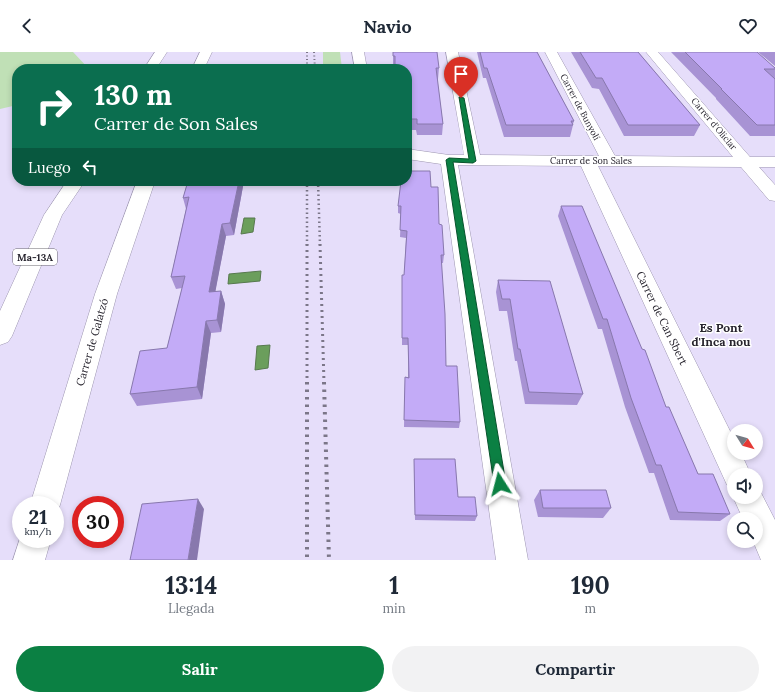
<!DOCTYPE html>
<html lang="es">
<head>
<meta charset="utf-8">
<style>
	:root { --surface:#fff; --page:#f2f2f3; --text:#1f2937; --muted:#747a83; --accent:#0b8043 }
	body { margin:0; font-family:Lora,serif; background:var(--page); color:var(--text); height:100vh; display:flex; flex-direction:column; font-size:15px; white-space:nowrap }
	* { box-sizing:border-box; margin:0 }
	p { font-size:13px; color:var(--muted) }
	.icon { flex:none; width:22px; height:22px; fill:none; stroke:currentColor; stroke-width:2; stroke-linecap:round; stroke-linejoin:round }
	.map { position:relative; height:508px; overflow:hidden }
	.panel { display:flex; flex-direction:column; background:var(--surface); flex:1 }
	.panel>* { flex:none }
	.hud { position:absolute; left:12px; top:12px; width:400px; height:122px; border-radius:16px; box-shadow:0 2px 6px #0003; background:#0b6e4f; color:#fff; overflow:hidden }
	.needle { width:26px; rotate:127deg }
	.tools { position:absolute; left:727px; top:372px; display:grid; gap:8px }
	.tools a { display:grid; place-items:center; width:36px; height:36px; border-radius:50%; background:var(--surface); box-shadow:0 2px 6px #0003; font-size:20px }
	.speed { position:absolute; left:12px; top:444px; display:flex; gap:8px; font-size:20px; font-weight:700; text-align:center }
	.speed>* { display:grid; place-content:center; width:52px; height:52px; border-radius:50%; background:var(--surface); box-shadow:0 2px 6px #0003; line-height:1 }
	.speed small { font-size:10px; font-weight:400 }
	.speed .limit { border:6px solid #d22; background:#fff; color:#111 }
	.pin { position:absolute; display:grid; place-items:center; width:34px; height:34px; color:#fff; margin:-41px -17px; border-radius:50% 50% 50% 0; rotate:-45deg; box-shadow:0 0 4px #0007 }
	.pin .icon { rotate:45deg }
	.me { position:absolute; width:44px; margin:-22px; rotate:351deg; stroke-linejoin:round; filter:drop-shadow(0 0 3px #0008) }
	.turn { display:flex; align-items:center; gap:14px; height:84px; padding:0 16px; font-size:18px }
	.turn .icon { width:52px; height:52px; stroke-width:2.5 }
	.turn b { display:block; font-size:28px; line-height:34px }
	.then { display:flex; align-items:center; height:38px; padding:0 16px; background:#0003; gap:8px; font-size:15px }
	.eta { display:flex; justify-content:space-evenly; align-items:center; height:68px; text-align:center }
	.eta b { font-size:24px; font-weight:700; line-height:28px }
	.action { display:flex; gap:8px; margin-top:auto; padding:8px 16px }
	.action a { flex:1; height:46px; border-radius:24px; background:var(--accent); color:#fff; font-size:16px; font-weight:700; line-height:46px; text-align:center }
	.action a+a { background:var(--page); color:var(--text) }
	header { display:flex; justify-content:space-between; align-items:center; height:52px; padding:0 16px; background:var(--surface); font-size:18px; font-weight:700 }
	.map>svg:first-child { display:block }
	.green { fill:#c0e0b6 }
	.water { fill:#6b9e5c; stroke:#57794e }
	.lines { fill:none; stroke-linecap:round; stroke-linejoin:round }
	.street-casing { stroke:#9d96b0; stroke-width:1 }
	.primary-casing { stroke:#9d96b0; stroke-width:1 }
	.street { fill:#fff; fill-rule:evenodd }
	.primary { fill:#fff; fill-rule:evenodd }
	.rail-far3 { stroke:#7b7688; stroke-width:2; stroke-dasharray:1 2.5; stroke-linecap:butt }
	.rail-far2 { stroke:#7b7688; stroke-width:2.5; stroke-dasharray:1.5 3; stroke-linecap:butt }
	.rail-far1 { stroke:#7b7688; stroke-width:3; stroke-dasharray:2 4; stroke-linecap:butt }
	.rail { stroke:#7b7688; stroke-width:4; stroke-dasharray:2.5 5; stroke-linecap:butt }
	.wall { fill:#a893d4 }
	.shaded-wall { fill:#8878ad }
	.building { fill:#c3abf7; stroke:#8878ad }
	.route { fill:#0b8043; stroke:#07532c }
	.labels { text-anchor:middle; stroke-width:3; stroke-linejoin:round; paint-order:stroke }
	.far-street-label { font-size:9px; fill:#27242e; stroke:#fff }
	.shield { fill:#fff; stroke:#68666d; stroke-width:1 }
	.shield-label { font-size:10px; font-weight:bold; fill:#27242e }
	.street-label { font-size:11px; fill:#27242e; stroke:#fff }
	.neighbourhood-label { font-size:12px; font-weight:bold; fill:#27242e; stroke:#fff }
</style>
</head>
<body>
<header><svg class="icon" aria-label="back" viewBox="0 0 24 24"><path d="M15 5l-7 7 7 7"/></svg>Navio<svg class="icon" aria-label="heart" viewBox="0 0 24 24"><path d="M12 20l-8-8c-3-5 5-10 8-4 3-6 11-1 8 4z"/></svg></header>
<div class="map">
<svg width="775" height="508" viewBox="0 0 775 508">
	<rect width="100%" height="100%" fill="#e6defa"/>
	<g class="green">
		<path d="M0 0H73L89 17H17V53L0 57Z"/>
		<path d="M323 0H340L342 17H323Z"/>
	</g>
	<g class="water">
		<path d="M244 166H255L253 180 241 182Z"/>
		<path d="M261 219 260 229 228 232 229 222Z"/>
		<path d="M270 293 268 316 255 318 257 294Z"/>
	</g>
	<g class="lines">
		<g class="street-casing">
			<g id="street">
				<path d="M200 0H212L204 17H192Z"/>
				<path d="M352 0H364L367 17H355Z"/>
				<path d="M446 0H458L480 103 599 104 545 0H557L615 104 733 105 646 0H658L750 105H775V115H759L775 133V149L769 148 741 115 598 114 734 387V401H741L751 423H734V436L727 433 581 114 458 113 528 508H496L441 112 407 107V97L449 103H464Z"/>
				<path d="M137 129H155L117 242 60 453 55 464V453H30L95 242Z"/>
				<path d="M756 434 758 435 775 468V508H761L753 489H756V467H743L733 445 734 443V445H756Z"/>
				<path d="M21 483V487H51L45 508H13Z"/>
			</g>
		</g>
		<g class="primary-casing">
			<g id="primary">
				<path d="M155 0H167L156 17H144Z"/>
				<path d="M67 129H85L62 163 12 284 8 290 0 293V259L44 163Z"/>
			</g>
		</g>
		<use href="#street" class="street"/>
		<use href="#primary" class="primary"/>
		<g class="rail-far3">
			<path d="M307 0V17"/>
			<path d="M314 0 315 17"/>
		</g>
		<g class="rail-far2">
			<path d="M307 129V193"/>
			<path d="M318 129 320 193"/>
		</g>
		<g class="rail-far1">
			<path d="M307 192V331"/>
			<path d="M320 192 324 331"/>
		</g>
		<g class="rail">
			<path d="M307 330V508"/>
			<path d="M324 330 329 508"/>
		</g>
	</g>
	<g class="wall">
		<path d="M393 0 439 16 438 27H437L443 72 442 83H417L416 78H407L408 43H407V17H395V15H393Z"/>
		<path d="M477 0H537L574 69 573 72V73L570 85H504L486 26H483Z"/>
		<path d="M571 0H638L700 73 694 84H624L599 37 592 36Z"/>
		<path d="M671 0H757L775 16V84H750L716 47V46Z"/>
		<path d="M758 0H775V14Z"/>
		<path d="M188 129H244L234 183 226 184 215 240 221 239 225 252 221 280 211 281 202 347 137 354 130 342 167 296 182 236 176 237 171 225 186 157 183 146Z"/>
		<path d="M431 135 439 172 444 203 443 211H441L446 314 460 370 459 376 404 375 405 325H408V293H402V223H404L406 186 400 185 401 162 398 161V154Z"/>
		<path d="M561 154 666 355 698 422 730 462 720 469 670 468 654 421H649L625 355 602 277H598L558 164Z"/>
		<path d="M498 228 583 342 577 353 525 352 517 309H515L507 259H499L496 240Z"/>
		<path d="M414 407 458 445 477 464 475 469 415 468 414 412Z"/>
		<path d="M540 438 611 456 603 466 538 465 534 448Z"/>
	</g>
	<g class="shaded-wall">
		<path d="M239 129H244L234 183 230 171Z"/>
		<path d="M222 172 226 184 213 252 209 240Z"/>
		<path d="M221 239 225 252 221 280 217 268Z"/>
		<path d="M206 269 211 281 202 347 197 335Z"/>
		<path d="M198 447 204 457 197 508H188Z"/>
	</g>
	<g class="building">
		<path d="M393 0H437L439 16H436L443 72H417V67H408V32H407V17H395V4H393Z"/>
		<path d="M480 0H537L574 69H571L573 73H506L487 16H484Z"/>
		<path d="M580 0H638L700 73H628L602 26H596Z"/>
		<path d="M685 0H757L775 16V17H764L775 27V73H757L721 37H722Z"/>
		<path d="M407 119H430L431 135H438L439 172 442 173 444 203H441L445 262 446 314H457L460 370 404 368 405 325 409 326 408 286H402V223H404L407 179 400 178 401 154H398L401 129H407Z"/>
		<path d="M188 129H239L230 171 222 172 209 240 221 239 217 268 206 269 197 335 130 342 140 299 167 296 185 224 171 225 189 145 183 146Z"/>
		<path d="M561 154H582L642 297 645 298 666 355H669L698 422H713L730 462 678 460 661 413H656L631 346 607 267H603Z"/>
		<path d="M498 228 550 229 583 342 529 340 520 297H518L510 247H502Z"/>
		<path d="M414 407H455L458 445H475L477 464 415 463Z"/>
		<path d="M540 438H606L611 456H543Z"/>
		<path d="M198 447 188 508H130L142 452Z"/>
	</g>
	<path class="route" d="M459 45 464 46 476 109 473 111 453 110 506 432 504 436 500 438 496 436 494 432 446 108 449 106 469 107Z"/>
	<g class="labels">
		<g class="far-street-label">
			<text transform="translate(580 55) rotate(62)" y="3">Carrer de Bunyolí</text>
			<text transform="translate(714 72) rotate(50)" y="3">Carrer d'Oliclar</text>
			<text x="591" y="112">Carrer de Son Sales</text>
		</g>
		<rect class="shield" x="13" y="197" width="44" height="16" rx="3"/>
		<g class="shield-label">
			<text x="35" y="209">Ma-13A</text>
		</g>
		<g class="street-label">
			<text transform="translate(662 266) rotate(64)" y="4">Carrer de Can Sbert</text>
			<text transform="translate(92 290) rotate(-74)" y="4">Carrer de Galatzó</text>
		</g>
		<g class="neighbourhood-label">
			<text x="721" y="280">Es Pont<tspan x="721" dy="14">d'Inca nou</tspan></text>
		</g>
	</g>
</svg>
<div class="tools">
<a><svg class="needle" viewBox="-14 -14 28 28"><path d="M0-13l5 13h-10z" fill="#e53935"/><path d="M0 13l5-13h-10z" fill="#747a83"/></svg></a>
<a><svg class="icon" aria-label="sound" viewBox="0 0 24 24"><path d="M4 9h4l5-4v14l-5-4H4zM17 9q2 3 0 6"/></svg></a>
<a><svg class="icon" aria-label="search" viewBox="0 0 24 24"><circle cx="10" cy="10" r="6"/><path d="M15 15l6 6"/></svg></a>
</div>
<div class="speed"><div>21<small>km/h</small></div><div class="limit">30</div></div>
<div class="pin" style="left:461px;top:46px;background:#d93025"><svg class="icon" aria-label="arrive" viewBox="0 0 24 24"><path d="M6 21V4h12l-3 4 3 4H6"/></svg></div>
<svg class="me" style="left:500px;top:432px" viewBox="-20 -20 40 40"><path d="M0-17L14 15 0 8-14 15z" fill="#0b8043" stroke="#fff" stroke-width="4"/></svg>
<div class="hud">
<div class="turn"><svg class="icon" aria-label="right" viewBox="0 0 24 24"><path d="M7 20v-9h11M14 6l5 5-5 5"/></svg><div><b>130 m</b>Carrer de Son Sales</div></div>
<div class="then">Luego<svg class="icon" aria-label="left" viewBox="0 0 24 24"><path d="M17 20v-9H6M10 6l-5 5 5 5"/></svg></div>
</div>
</div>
<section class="panel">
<div class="eta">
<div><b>13:14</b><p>Llegada</p></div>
<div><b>1</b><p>min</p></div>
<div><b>190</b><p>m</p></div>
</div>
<div class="action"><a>Salir</a><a>Compartir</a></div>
</section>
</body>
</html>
